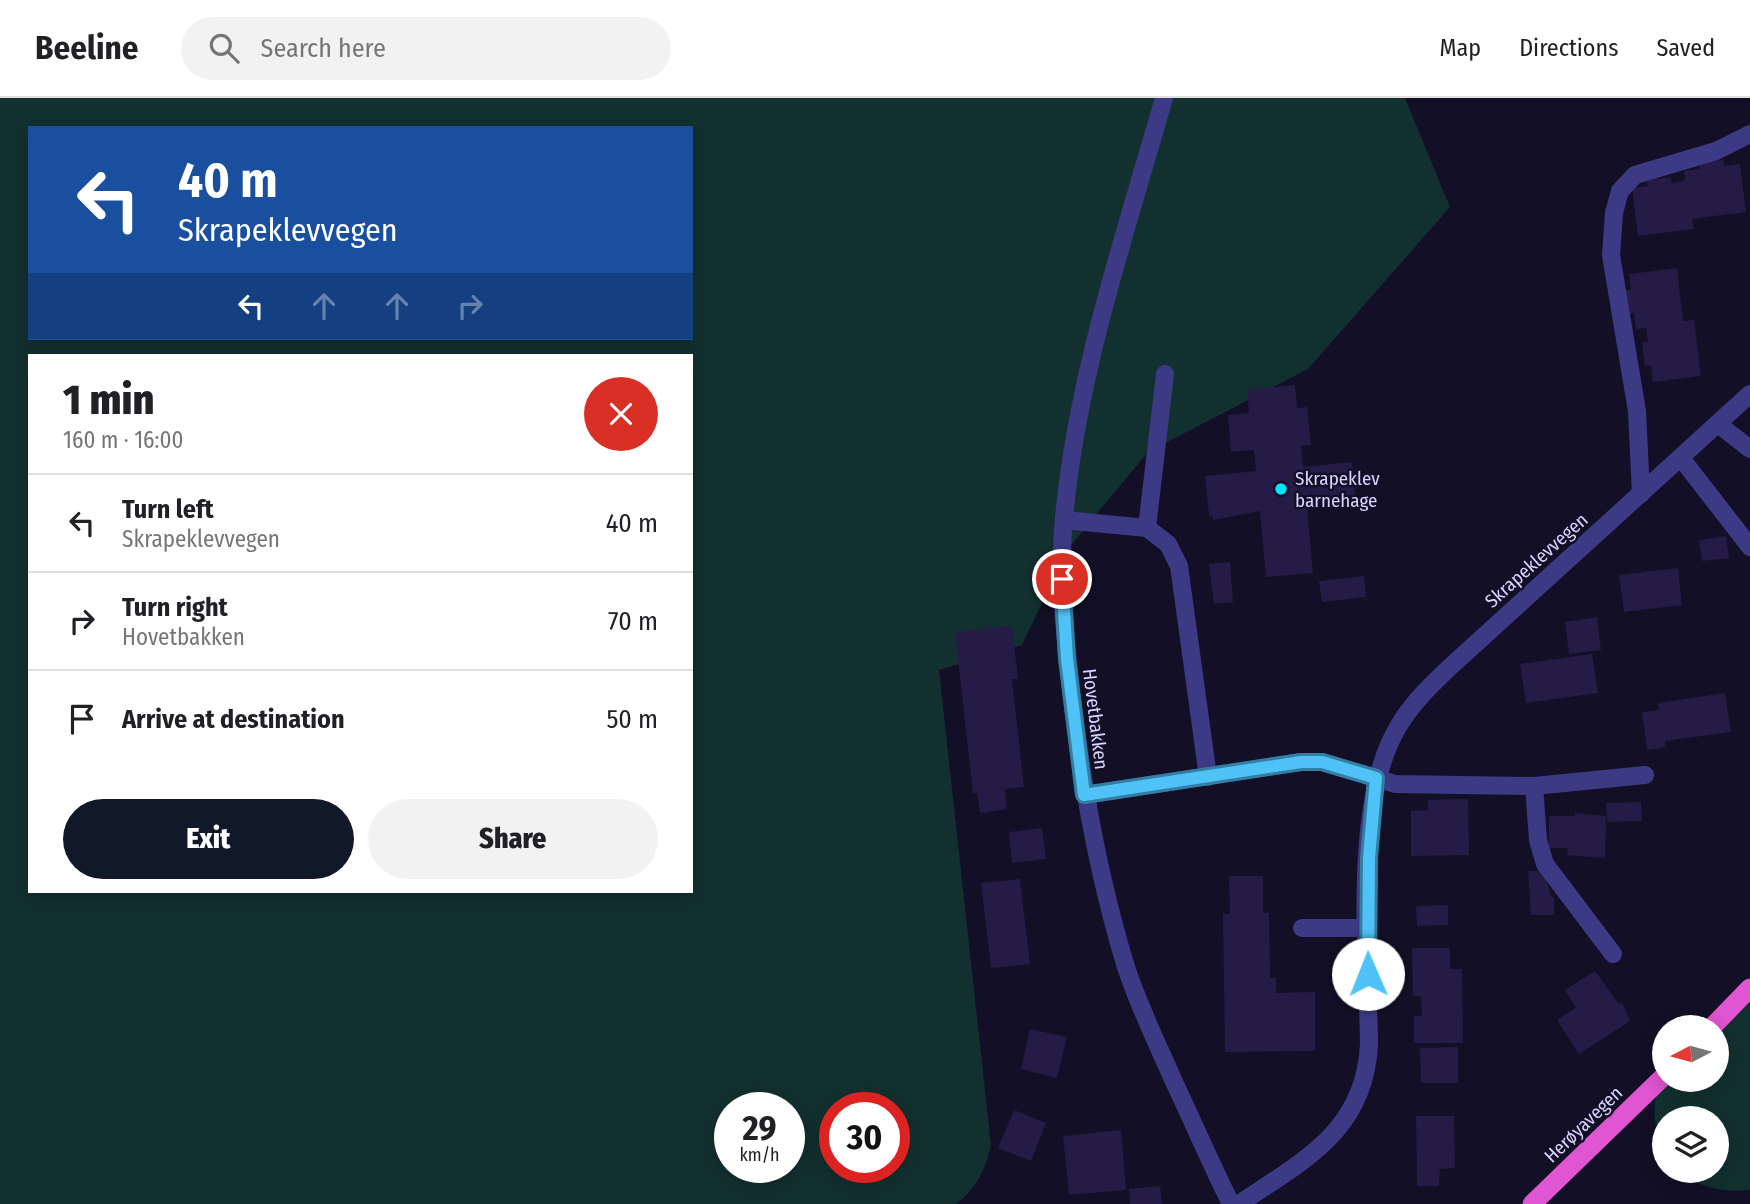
<!DOCTYPE html>
<html lang="en">
<head>
<meta charset="utf-8">
<style>
	:root { --surface:#fff; --page:#f2f2f2; --text:#202124; --muted:#757577; --line:#e0e0e0; --accent:#111827 }
	body { margin:0; font-family:"Fira Sans Condensed",sans-serif; background:var(--page); color:var(--text); height:100vh; display:flex; flex-direction:column; font-size:26px; white-space:nowrap }
	* { box-sizing:border-box; margin:0 }
	p { font-size:23px; color:var(--muted) }
	.icon { flex:none; width:38px; height:38px; fill:none; stroke:currentColor; stroke-width:2; stroke-linecap:round; stroke-linejoin:round }
	.map { position:relative; flex:1; overflow:hidden }
	.side { position:absolute; left:28px; top:256px; width:665px; height:539px; display:flex; flex-direction:column; background:var(--surface); border-radius:0px; box-shadow:0 4px 18px #0003 }
	.side>* { flex:none }
	.guide { position:absolute; left:28px; top:28px; width:665px; height:214px; border-radius:0px; box-shadow:0 4px 18px #0003; background:#1a4fa0; color:#fff; overflow:hidden }
	.needle { width:46px; rotate:264deg }
	.fabs { position:absolute; left:1652px; top:917px; display:grid; gap:14px }
	.fabs a { display:grid; place-items:center; width:77px; height:77px; border-radius:50%; background:var(--surface); box-shadow:0 4px 18px #0003; font-size:35px }
	.speed { position:absolute; left:714px; top:994px; display:flex; gap:14px; font-size:35px; font-weight:700; text-align:center }
	.speed>* { display:grid; place-content:center; width:91px; height:91px; border-radius:50%; background:var(--surface); box-shadow:0 4px 18px #0003; line-height:1 }
	.speed small { font-size:18px; font-weight:400 }
	.speed .limit { border:10px solid #d22; background:#fff; color:#111 }
	.pin { position:absolute; display:grid; place-items:center; width:60px; height:60px; color:#fff; margin:-30px; border:4px solid #fff; border-radius:50%; box-shadow:0 2px 7px #0007 }
	.me { position:absolute; width:77px; margin:-38px; rotate:359deg; stroke-linejoin:round; filter:drop-shadow(0 0 5px #0008) }
	.turn { display:flex; align-items:center; gap:24px; height:147px; padding:0 35px; font-size:32px }
	.turn .icon { width:91px; height:91px; stroke-width:2.5 }
	.turn b { display:block; font-size:49px; line-height:60px }
	.lanes { display:flex; align-items:center; height:66px; padding:0 35px; background:#0003; justify-content:center; gap:35px; direction:ltr }
	.lanes .off { opacity:.35 }
	.round { display:grid; place-items:center; flex:none; width:74px; height:74px; border-radius:37px; background:var(--page) }
	.overview { display:flex; align-items:center; justify-content:space-between; height:119px; padding:0 35px }
	h1 { font-size:42px; font-weight:800; line-height:52px }
	.cta { display:flex; gap:14px; margin-top:auto; padding:14px 35px }
	.cta a { flex:1; height:80px; border-radius:42px; background:var(--accent); color:#fff; font-size:28px; font-weight:800; line-height:80px; text-align:center }
	.cta a+a { background:var(--page); color:var(--text) }
	ul { padding:0; list-style:none }
	li { display:flex; align-items:center; gap:21px; height:98px; padding:0 35px; border-top:2px solid var(--line) }
	li div { flex:1 }
	li b { display:block; font-size:26px }
	li em { font-style:normal }
	header { display:flex; align-items:center; gap:42px; box-sizing:border-box; height:98px; padding:0 35px; background:var(--surface); border-bottom:2px solid var(--line) }
	header strong { font-size:33px }
	nav { display:flex; gap:38px; margin-inline-start:auto; font-size:24px }
	.search { width:490px; height:63px; background:var(--page); display:flex; align-items:center; gap:18px; box-sizing:border-box; padding:0 24px; border-radius:38px; color:var(--muted); font-size:26px }
	.map>svg:first-child { display:block }
	.green { fill:#12302f; fill-rule:evenodd }
	.building { fill:#241b47 }
	.lines { fill:none; stroke-linecap:round; stroke-linejoin:round }
	.service { stroke:#3d3a85; stroke-width:18 }
	.minor { stroke:#3d3a85; stroke-width:18 }
	.trunk { stroke:#e055d1; stroke-width:19 }
	.route-casing { stroke:#337fa1; stroke-width:18 }
	.route { stroke:#4fc3f7; stroke-width:12 }
	.poi-dot { fill:#00e5ff; stroke:#130f26; stroke-width:2.5 }
	.labels { text-anchor:middle; stroke-width:5; stroke-linejoin:round; paint-order:stroke }
	.poi-label { font-size:19px; fill:#d9d4ff; stroke:#130f26; text-anchor:start }
	.street-label { font-size:19px; fill:#d9d4ff; stroke:#130f26 }
</style>
</head>
<body>
<header>
<strong>Beeline</strong>
<div class="search"><svg class="icon" aria-label="search" viewBox="0 0 24 24"><circle cx="10" cy="10" r="6"/><path d="M15 15l6 6"/></svg>Search here</div>
<nav><a>Map</a><a>Directions</a><a>Saved</a></nav>
</header>
<div class="map">
<svg width="1750" height="1106" viewBox="0 0 1750 1106">
	<rect width="100%" height="100%" fill="#130f26"/>
	<g class="green">
		<path d="M0 0H1405L1450 109 1308 271 1148 354 1067 452 1022 547 939 572 991 1047C985 1072 977 1090 956 1106H0ZM30 30H691V240H30ZM30 257H691V793H30ZM730 1010H789V1069H730ZM835 1010H894V1069H835Z"/>
		<path d="M1750 899V1092C1726 1095 1698 1090 1680 1073H1717V1020H1664V1053C1652 1026 1652 1007 1660 979L1664 982H1717V929H1702L1721 910Z"/>
	</g>
	<g class="building">
		<path d="M1723 62 1724 68 1740 66 1746 114 1692 121 1694 131 1638 138 1632 90 1648 88 1647 82 1671 79 1672 85 1685 83 1684 73 1700 71 1699 65Z"/>
		<path d="M1677 170 1683 223 1694 222 1701 278 1653 284 1651 268H1645L1642 245 1648 244 1646 230 1636 231 1634 215 1628 216 1626 192H1631L1629 176Z"/>
		<path d="M1295 287 1297 310 1307 309 1311 347 1301 348 1303 369 1352 364 1356 405 1354 408 1328 411V407L1307 409 1313 475 1266 479 1260 413 1213 422 1212 418H1209L1205 378 1256 373 1254 352 1231 354 1228 317 1249 315 1247 292Z"/>
		<path d="M1726 438 1729 460 1702 463 1699 442Z"/>
		<path d="M1230 464 1233 504 1214 506 1209 466Z"/>
		<path d="M1678 470 1682 507 1624 514 1619 477Z"/>
		<path d="M1364 478 1366 499 1322 504 1319 483Z"/>
		<path d="M1597 519 1601 552 1569 556 1565 524Z"/>
		<path d="M1012 528 1018 581H1012L1024 689 1005 691 1007 711 980 715 977 695 973 696 955 534Z"/>
		<path d="M1592 556 1598 595 1526 605 1520 566Z"/>
		<path d="M1725 595 1731 634 1665 643 1666 649 1647 652 1642 614 1659 612 1658 605Z"/>
		<path d="M1468 701 1469 757 1411 758V713L1428 712V702Z"/>
		<path d="M1641 704 1642 723 1607 724 1606 705Z"/>
		<path d="M1575 715 1606 718 1605 760 1567 757 1568 750H1549V718H1575Z"/>
		<path d="M1042 730 1046 761 1012 765 1009 734Z"/>
		<path d="M1528 773H1544L1551 799H1554V817H1531Z"/>
		<path d="M1229 778H1263V815H1269L1270 880H1276V895L1315 894V953L1225 954 1223 816H1230Z"/>
		<path d="M1020 781 1030 866 991 870 981 785Z"/>
		<path d="M1448 807V827L1417 828 1416 808Z"/>
		<path d="M1412 850H1450V871H1462L1463 945H1414V918H1422L1421 898H1413Z"/>
		<path d="M1595 873 1619 906 1622 904 1630 923 1579 956 1557 922 1576 910 1565 892Z"/>
		<path d="M1030 931 1067 939 1057 980 1021 971Z"/>
		<path d="M1458 949V985H1421L1420 950Z"/>
		<path d="M1014 1012 1046 1025 1031 1063 998 1050Z"/>
		<path d="M1416 1018H1454L1455 1070 1440 1071 1439 1088H1417Z"/>
		<path d="M1121 1032 1126 1092 1069 1097 1063 1038Z"/>
		<path d="M1160 1088 1162 1106H1130L1129 1091Z"/>
	</g>
	<g class="lines">
		<g class="service">
			<path d="M1718 326 1750 351"/>
			<path d="M1681 360 1750 449"/>
			<path d="M1641 396 1637 313 1611 157 1614 115 1620 93 1635 77 1716 53 1750 36"/>
			<path d="M1064 422 1147 430 1168 446 1179 468 1208 679"/>
			<path d="M1147 430 1165 276"/>
			<path d="M1376 680 1395 686 1534 688 1645 677"/>
			<path d="M1534 688 1538 742 1545 766 1613 856"/>
			<path d="M1302 830H1367"/>
		</g>
		<g class="minor">
			<path d="M1164 0C1125 137 1077 277 1064 420 1058 483 1066 547 1073 609 1084 698 1100 784 1126 869 1139 909 1158 947 1175 986 1194 1026 1211 1066 1231 1106"/>
			<path d="M1085 697 1301 664H1322L1376 680"/>
			<path d="M1239 1106C1304 1062 1365 1033 1369 946 1368 856 1352 706 1398 629 1412 605 1430 588 1450 569L1750 296"/>
		</g>
		<g class="trunk">
			<path d="M1712 929 1750 890"/>
			<path d="M1532 1106 1664 978"/>
		</g>
	</g>
	<g class="lines">
		<g class="route-casing">
			<path id="route" d="M1062 481 1067 561 1084 697 1301 664H1322L1376 680 1369 760 1368 876"/>
		</g>
		<use href="#route" class="route"/>
	</g>
	<circle class="poi-dot" cx="1281" cy="391" r="7"/>
	<g class="labels">
		<g class="poi-label">
			<text x="1295" y="387">Skrapeklev<tspan x="1295" dy="22">barnehage</tspan></text>
		</g>
		<g class="street-label">
			<text transform="translate(1536 462) rotate(-42)" y="7">Skrapeklevvegen</text>
			<text transform="translate(1096 621) rotate(83)" y="7">Hovetbakken</text>
			<text transform="translate(1583 1026) rotate(-44)" y="7">Herøyavegen</text>
		</g>
	</g>
</svg>
<div class="fabs">
<a><svg class="needle" viewBox="-14 -14 28 28"><path d="M0-13l5 13h-10z" fill="#e53935"/><path d="M0 13l5-13h-10z" fill="#757577"/></svg></a>
<a><svg class="icon" aria-label="layers" viewBox="0 0 24 24"><path d="M12 4l9 5-9 5-9-5zM3 14l9 5 9-5"/></svg></a>
</div>
<div class="speed"><div>29<small>km/h</small></div><div class="limit">30</div></div>
<div class="pin" style="left:1062px;top:481px;background:#d93025"><svg class="icon" aria-label="arrive" viewBox="0 0 24 24"><path d="M6 21V4h12l-3 4 3 4H6"/></svg></div>
<svg class="me" style="left:1368px;top:876px" viewBox="-20 -20 40 40"><circle r="19" fill="#fff"/><path d="M0-13L10 11 0 6-10 11z" fill="#4fc3f7"/></svg>
<div class="guide">
<div class="turn"><svg class="icon" aria-label="left" viewBox="0 0 24 24"><path d="M17 20v-9H6M10 6l-5 5 5 5"/></svg><div><b>40 m</b>Skrapeklevvegen</div></div>
<div class="lanes"><svg class="icon" aria-label="left" viewBox="0 0 24 24"><path d="M17 20v-9H6M10 6l-5 5 5 5"/></svg><svg class="icon off" aria-label="ahead" viewBox="0 0 24 24"><path d="M12 20V5M6 11l6-6 6 6"/></svg><svg class="icon off" aria-label="ahead" viewBox="0 0 24 24"><path d="M12 20V5M6 11l6-6 6 6"/></svg><svg class="icon off" aria-label="right" viewBox="0 0 24 24"><path d="M7 20v-9h11M14 6l5 5-5 5"/></svg></div>
</div>
<section class="side">
<div class="overview"><div><h1>1 min</h1><p>160 m · 16:00</p></div><a class="round" style="background:#d93025;color:#fff"><svg class="icon" aria-label="close" viewBox="0 0 24 24"><path d="M6 6l12 12M18 6L6 18"/></svg></a></div>
<ul>
<li><svg class="icon" aria-label="left" viewBox="0 0 24 24"><path d="M17 20v-9H6M10 6l-5 5 5 5"/></svg><div><b>Turn left</b><p>Skrapeklevvegen</p></div><em>40 m</em></li>
<li><svg class="icon" aria-label="right" viewBox="0 0 24 24"><path d="M7 20v-9h11M14 6l5 5-5 5"/></svg><div><b>Turn right</b><p>Hovetbakken</p></div><em>70 m</em></li>
<li><svg class="icon" aria-label="arrive" viewBox="0 0 24 24"><path d="M6 21V4h12l-3 4 3 4H6"/></svg><div><b>Arrive at destination</b></div><em>50 m</em></li>
</ul>
<div class="cta"><a>Exit</a><a>Share</a></div>
</section>
</div>
</body>
</html>
